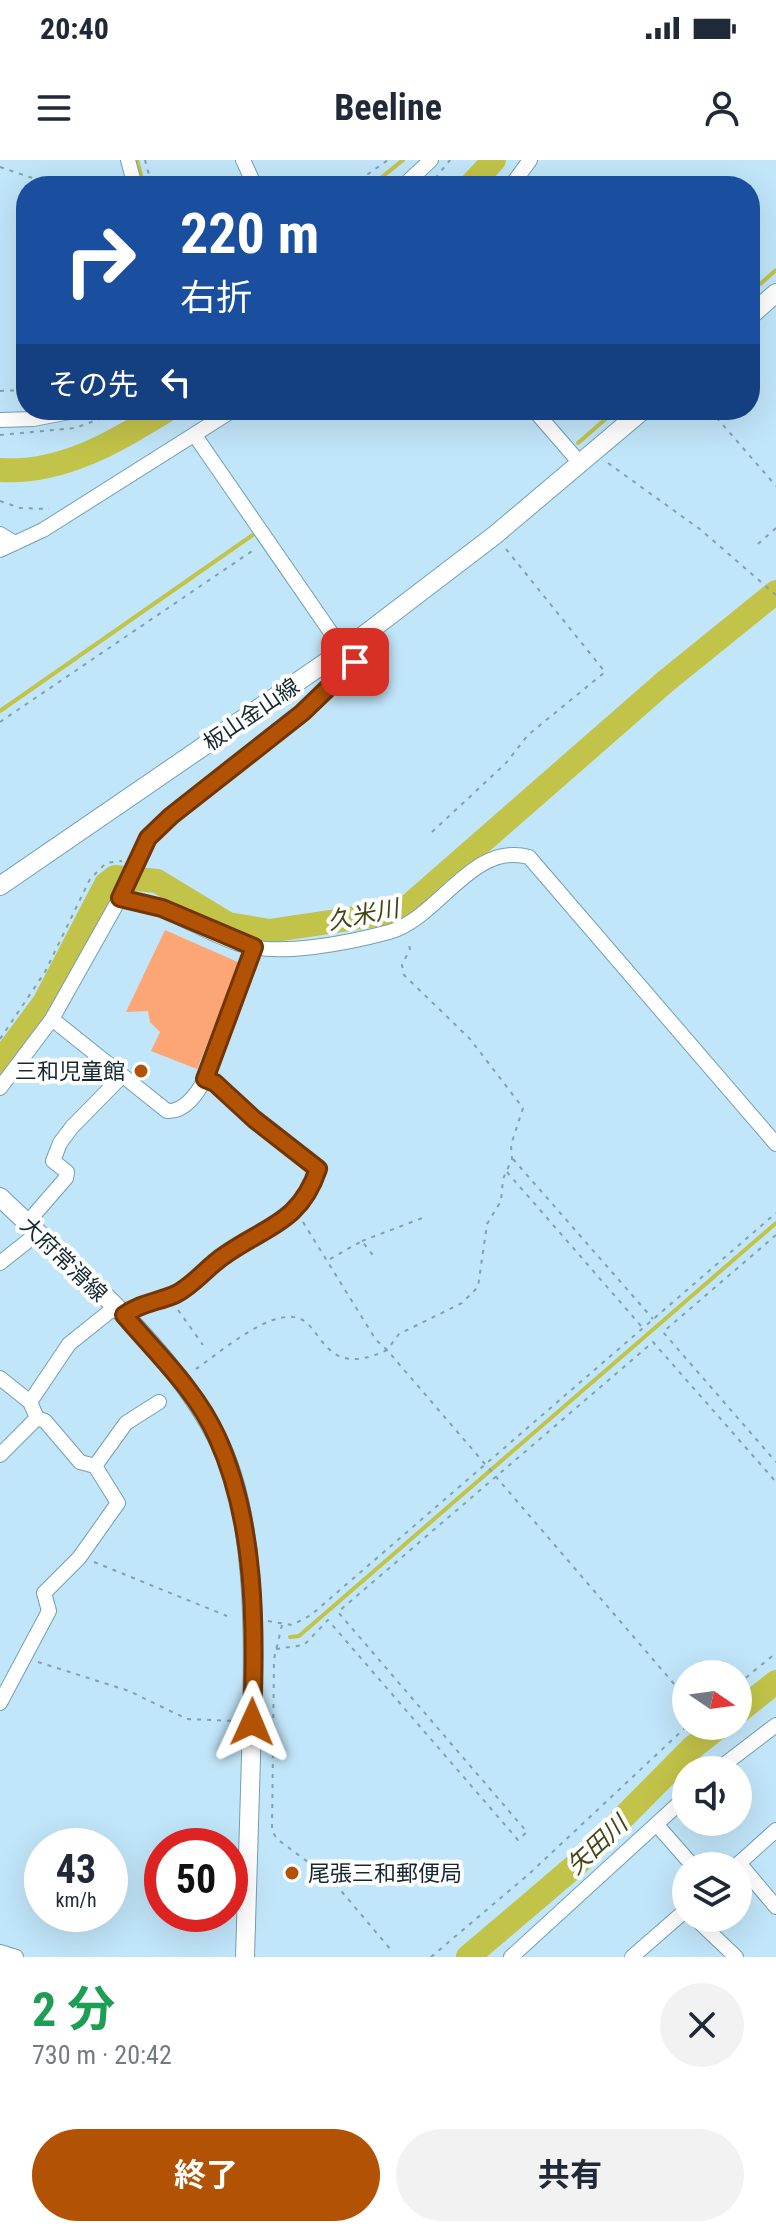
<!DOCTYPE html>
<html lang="ja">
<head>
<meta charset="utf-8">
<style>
	:root { --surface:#fff; --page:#f2f2f3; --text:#1f2937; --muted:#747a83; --accent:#b15204 }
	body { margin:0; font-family:"Roboto Condensed","Noto Sans JP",sans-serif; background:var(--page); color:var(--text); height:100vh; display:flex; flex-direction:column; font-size:30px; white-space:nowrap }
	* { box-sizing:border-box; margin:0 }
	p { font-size:26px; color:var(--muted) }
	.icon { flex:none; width:44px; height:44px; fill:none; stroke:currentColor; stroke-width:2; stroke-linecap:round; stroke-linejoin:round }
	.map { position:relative; height:1797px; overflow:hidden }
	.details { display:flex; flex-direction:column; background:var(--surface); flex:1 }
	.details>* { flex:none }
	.top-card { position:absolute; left:16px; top:16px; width:744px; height:244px; border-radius:32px; box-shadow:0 8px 32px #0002; background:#1a4fa0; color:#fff; overflow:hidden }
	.needle { width:52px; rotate:103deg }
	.tools { position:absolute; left:672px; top:1500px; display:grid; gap:16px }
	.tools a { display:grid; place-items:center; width:80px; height:80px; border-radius:50%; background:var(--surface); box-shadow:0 8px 32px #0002; font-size:40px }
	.speed { position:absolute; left:24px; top:1668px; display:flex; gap:16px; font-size:40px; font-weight:700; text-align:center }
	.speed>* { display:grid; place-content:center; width:104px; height:104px; border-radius:50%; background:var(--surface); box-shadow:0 8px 32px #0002; line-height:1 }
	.speed small { font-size:20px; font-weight:400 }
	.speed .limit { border:12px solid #d22; background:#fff; color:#111 }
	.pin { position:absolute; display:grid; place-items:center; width:68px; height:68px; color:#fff; margin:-34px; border-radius:16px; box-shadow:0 4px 12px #0006 }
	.me { position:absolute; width:88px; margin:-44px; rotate:1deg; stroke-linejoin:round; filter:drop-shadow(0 0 6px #0008) }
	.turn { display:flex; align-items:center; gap:28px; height:168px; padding:0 32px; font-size:36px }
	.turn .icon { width:104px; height:104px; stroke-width:2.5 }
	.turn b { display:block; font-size:56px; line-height:68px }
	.then { display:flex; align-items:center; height:76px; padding:0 32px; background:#0003; gap:16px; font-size:30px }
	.round { display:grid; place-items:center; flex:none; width:84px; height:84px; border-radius:42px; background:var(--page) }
	.summary { display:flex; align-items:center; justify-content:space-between; height:136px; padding:0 32px }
	h1 { font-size:48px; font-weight:700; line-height:60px; color:#1e9e55 }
	.action { display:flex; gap:16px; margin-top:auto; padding:16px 32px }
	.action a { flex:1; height:92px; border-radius:48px; background:var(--accent); color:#fff; font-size:32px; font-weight:700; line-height:92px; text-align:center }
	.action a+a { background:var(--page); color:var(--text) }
	.status { display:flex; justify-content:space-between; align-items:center; height:56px; padding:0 40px; background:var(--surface); direction:ltr }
	.status svg { height:22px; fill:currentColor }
	header { display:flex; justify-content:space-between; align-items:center; height:104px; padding:0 32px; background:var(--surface); font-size:36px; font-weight:700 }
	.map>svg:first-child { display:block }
	.green { fill:#fca575 }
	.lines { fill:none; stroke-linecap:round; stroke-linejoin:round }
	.stream { stroke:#c2c349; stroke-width:4 }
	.river { stroke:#c2c349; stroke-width:24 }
	.minor-casing { stroke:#729fb5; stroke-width:16 }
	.major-casing { stroke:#729fb5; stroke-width:20 }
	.path { stroke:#82a1af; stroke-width:2; stroke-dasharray:4 6; stroke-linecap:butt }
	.minor { stroke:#fff; stroke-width:14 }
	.major { stroke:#fff; stroke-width:18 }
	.route-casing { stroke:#733503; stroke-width:20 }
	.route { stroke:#b15204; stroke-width:14 }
	.poi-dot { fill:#b15204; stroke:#fff; stroke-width:3 }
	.labels { text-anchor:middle; stroke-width:8; stroke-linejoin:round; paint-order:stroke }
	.street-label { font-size:22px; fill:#152830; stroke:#fff }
	.poi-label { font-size:22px; fill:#152830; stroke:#fff; text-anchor:end }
	.water-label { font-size:24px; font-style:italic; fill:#444513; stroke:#fff }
</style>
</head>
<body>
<div class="status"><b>20:40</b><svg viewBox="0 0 49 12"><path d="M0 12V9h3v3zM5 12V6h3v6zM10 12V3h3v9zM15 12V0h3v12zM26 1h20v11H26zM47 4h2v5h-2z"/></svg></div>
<header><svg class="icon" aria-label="menu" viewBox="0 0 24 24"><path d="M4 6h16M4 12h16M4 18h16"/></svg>Beeline<svg class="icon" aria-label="person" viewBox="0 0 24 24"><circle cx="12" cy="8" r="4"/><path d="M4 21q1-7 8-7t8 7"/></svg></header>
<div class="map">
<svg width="776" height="1797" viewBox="0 0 776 1797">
	<rect width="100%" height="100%" fill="#c1e6f9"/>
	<path class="green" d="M165 770 240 803 197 909 151 891 160 872 150 862 148 851 126 852Z"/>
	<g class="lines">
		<g class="stream">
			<path d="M137 0 144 26"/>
			<path d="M371 26 403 0"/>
			<path d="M750 133 776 110"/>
			<path d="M578 283 616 250"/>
			<path d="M0 551 257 372"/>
			<path d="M290 1477 299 1476 776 1063"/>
		</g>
		<g class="river">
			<path d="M470 26 494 0"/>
			<path d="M0 310C62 314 115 282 167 250"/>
			<path d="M0 902 44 843 106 724 115 717 157 721 228 764 269 771 403 751 666 521 776 432"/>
			<path d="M738 1552 776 1522"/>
			<path d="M468 1797 576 1705 692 1588 720 1566"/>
		</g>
		<g class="minor-casing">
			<g id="minor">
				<path d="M128 0 135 26"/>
				<path d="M243 0 255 26"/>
				<path d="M403 26 431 0"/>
				<path d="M511 26 530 0"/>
				<path d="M534 250 580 303"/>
				<path d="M0 260 33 259 80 250"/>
				<path d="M196 277 343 490"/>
				<path d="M0 374 15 383"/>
				<path d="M0 390 43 370 233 250"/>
				<path d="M120 738C163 744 198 770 239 784 279 797 348 783 389 772 438 759 472 681 529 697L776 984"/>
				<path d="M52 859 167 951C185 952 197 934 205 919L215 923 254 959 318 1009C301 1063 266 1066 225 1095 208 1107 194 1125 176 1134 158 1142 140 1143 124 1155"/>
				<path d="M205 919 254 787"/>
				<path d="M0 928 52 859 120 738 148 678 171 656 302 553 355 502 351 485"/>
				<path d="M27 1063 66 1018 67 1012 53 1001 60 983 72 967 122 916"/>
				<path d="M0 1103 38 1073"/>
				<path d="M0 1218 30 1242 37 1258 0 1295"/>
				<path d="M30 1242 69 1184 114 1148"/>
				<path d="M37 1258 45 1261 80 1302 95 1306"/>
				<path d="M0 1543 49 1451 44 1433 79 1398 118 1343 95 1306 126 1263 159 1242"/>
				<path d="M717 1610 776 1565"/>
				<path d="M657 1665 693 1706"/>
				<path d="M739 1703 776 1747"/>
				<path d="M736 1706 776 1670"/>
				<path d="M695 1758 736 1797"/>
				<path d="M0 1792 16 1797"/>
				<path d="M511 1797 686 1637"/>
				<path d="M632 1797 686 1750"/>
			</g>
		</g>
		<g class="major-casing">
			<g id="major">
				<path d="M750 156 776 133"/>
				<path d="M0 726 351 485 495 375 643 250"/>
				<path d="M0 1037C75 1110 165 1180 215 1274 261 1358 253 1502 251 1597 249 1663 247 1730 245 1797"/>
			</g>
		</g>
		<g class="path">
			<path d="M145 0 152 26"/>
			<path d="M0 7 56 26"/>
			<path d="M351 26 388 0"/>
			<path d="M429 26 450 0"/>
			<path d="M0 231 26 230"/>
			<path d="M595 250 608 258"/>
			<path d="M710 250 776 326"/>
			<path d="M0 275 75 268 124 250"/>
			<path d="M608 303 701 370 776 435"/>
			<path d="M0 341 20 348 49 349"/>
			<path d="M758 384 776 368"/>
			<path d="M0 562 255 389"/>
			<path d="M432 672 506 603 528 575 605 512 506 389"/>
			<path d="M0 879 45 812 90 719 106 703 122 701"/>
			<path d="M513 999 653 1159"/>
			<path d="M507 1012 642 1167"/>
			<path d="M303 1062 376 1180 387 1190 399 1174 462 1143 478 1127 487 1064 501 1041 503 1019 512 999 511 985 523 948 470 879 404 815 402 805 410 789 408 781"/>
			<path d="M776 1075 663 1172 776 1302"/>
			<path d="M362 1081 425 1057"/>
			<path d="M330 1099 362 1081 375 1098"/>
			<path d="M178 1150 203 1185"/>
			<path d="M196 1209C219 1193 264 1154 293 1157 324 1159 319 1222 387 1190L681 1532"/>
			<path d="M94 1402 227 1456"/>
			<path d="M268 1461 292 1465 311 1455 776 1053"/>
			<path d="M282 1465 274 1499 272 1671 277 1679 332 1720 391 1790"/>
			<path d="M276 1489 304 1485 328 1460 518 1680 527 1672 338 1452 653 1182 776 1322"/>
			<path d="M38 1502 129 1531 187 1559 236 1561"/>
			<path d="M738 1524 776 1493"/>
			<path d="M431 1797 529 1714 687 1566"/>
		</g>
		<use href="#minor" class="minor"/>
		<use href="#major" class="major"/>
	</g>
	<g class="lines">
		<g class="route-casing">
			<path id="route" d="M252 1562C256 1468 256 1363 217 1277 196 1230 156 1193 124 1155 140 1143 158 1142 176 1134 194 1125 208 1106 225 1095 266 1066 300 1063 318 1009L254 959 215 923 205 919 254 787 162 748 120 738 148 678 171 656 302 553 355 502"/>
		</g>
		<use href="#route" class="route"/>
	</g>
	<g class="poi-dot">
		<circle cx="141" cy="911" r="8"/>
		<circle cx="292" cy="1713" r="8"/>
	</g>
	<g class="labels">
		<g class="street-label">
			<text transform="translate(251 554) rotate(-34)" y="8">板山金山線</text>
			<text transform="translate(64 1099) rotate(44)" y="8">大府常滑線</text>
		</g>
		<g class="poi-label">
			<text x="125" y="919">三和児童館</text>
			<text x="308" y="1721" text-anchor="start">尾張三和郵便局</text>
		</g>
		<g class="water-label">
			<text transform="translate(363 755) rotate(-11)" y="8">久米川</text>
			<text transform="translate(597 1685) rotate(-43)" y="8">矢田川</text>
		</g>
	</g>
</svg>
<div class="tools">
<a><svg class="needle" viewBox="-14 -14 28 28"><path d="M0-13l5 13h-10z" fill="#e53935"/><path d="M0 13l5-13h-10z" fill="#747a83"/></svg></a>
<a><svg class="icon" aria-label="sound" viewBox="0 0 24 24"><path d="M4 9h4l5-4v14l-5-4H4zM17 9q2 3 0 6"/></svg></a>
<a><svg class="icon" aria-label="layers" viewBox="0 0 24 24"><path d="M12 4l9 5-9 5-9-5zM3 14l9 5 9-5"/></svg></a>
</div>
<div class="speed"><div>43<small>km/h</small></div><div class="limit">50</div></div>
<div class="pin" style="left:355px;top:502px;background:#d93025"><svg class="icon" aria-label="arrive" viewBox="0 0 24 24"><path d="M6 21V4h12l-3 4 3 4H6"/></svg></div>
<svg class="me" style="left:252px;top:1562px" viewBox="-20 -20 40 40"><path d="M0-17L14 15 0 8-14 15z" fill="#b15204" stroke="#fff" stroke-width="4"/></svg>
<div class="top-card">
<div class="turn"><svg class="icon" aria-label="right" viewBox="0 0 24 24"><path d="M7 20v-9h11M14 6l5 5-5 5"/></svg><div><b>220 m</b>右折</div></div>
<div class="then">その先<svg class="icon" aria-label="left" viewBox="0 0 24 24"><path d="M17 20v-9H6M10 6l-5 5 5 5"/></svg></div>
</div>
</div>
<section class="details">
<div class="summary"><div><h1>2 分</h1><p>730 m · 20:42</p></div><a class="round"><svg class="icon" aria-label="close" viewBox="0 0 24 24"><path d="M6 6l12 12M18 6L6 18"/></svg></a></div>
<div class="action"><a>終了</a><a>共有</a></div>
</section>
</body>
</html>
